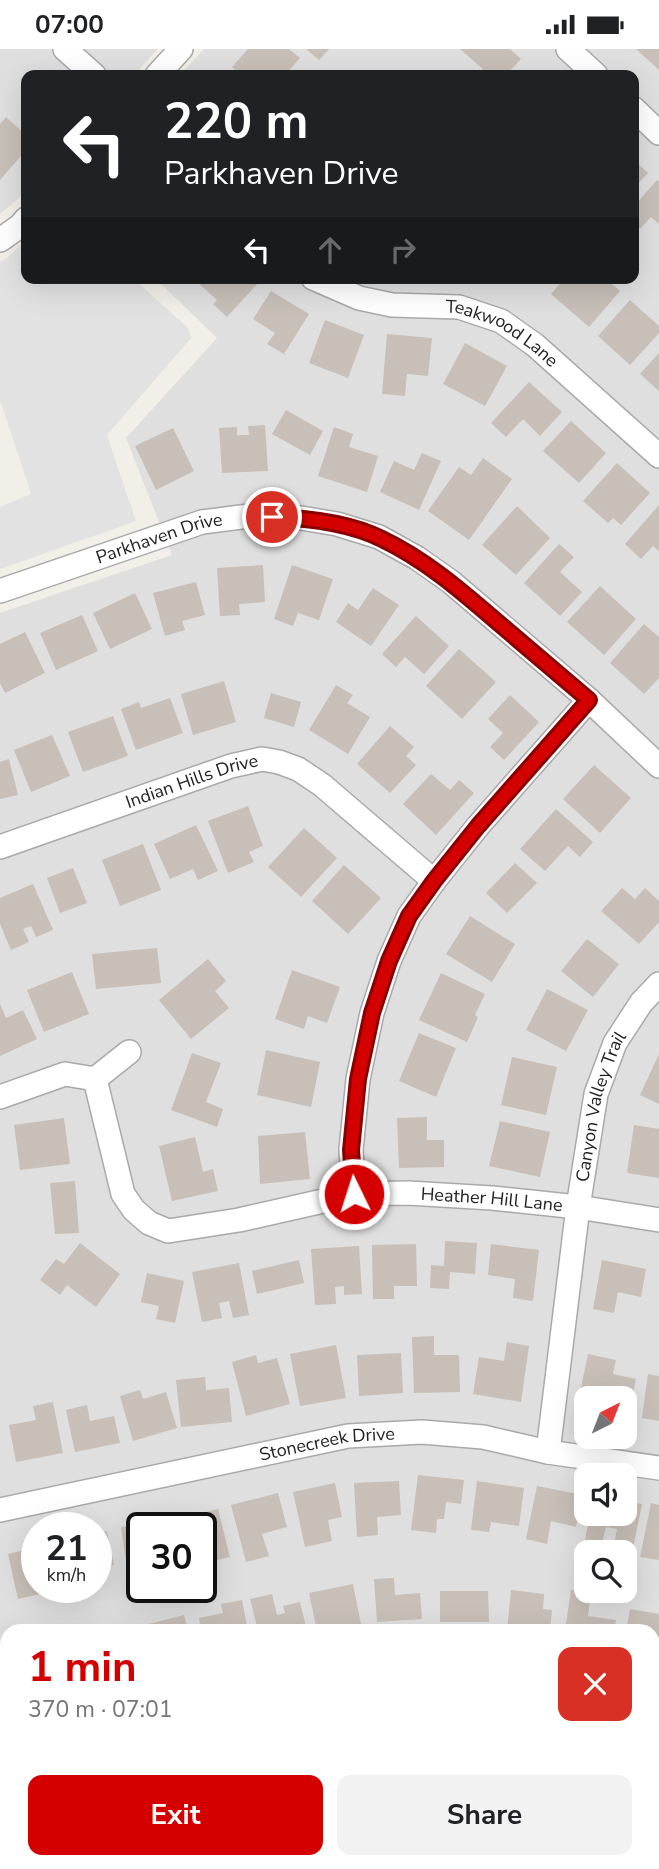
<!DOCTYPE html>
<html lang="en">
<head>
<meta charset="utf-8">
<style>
	:root { --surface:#fff; --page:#f2f2f2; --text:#202124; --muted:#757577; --accent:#d40000 }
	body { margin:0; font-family:"Nunito Sans",sans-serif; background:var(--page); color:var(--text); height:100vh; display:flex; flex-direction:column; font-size:26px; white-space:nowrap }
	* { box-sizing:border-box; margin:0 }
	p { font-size:23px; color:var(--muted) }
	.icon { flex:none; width:38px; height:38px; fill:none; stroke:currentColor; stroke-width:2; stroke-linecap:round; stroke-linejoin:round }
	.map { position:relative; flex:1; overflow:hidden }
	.drawer { position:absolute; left:0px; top:1575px; width:660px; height:245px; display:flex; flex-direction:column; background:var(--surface); border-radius:21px 21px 0 0; box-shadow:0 7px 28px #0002 }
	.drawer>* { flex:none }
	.guide { position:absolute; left:21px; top:21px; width:618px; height:214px; border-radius:14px; box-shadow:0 7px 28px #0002; background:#202124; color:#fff; overflow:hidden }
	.needle { width:46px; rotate:42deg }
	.fabs { position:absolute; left:574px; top:1337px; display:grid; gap:14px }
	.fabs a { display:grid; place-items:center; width:63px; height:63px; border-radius:14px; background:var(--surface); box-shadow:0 7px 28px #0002; font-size:35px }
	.speed { position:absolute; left:21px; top:1463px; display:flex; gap:14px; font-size:35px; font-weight:700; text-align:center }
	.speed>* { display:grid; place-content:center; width:91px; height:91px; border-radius:50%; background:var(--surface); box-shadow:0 7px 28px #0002; line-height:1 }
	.speed small { font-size:18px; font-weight:400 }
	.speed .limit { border:4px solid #111; border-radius:10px; background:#fff; color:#111 }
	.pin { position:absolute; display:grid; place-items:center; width:60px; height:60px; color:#fff; margin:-30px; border:4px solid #fff; border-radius:50%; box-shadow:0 2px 7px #0007 }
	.me { position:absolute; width:77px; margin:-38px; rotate:356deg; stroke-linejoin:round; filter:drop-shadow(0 0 5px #0008) }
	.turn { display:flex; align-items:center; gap:24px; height:147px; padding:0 28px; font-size:32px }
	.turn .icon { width:91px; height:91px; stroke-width:2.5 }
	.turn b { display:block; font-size:49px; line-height:60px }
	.lanes { display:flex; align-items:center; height:66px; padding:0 28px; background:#0003; justify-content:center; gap:35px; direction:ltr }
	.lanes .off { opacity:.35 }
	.round { display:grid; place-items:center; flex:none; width:74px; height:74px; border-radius:14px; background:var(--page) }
	.head { display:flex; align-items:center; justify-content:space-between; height:119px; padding:0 28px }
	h1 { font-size:42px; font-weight:700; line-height:52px; color:var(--accent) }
	.primary-button { display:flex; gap:14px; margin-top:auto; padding:14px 28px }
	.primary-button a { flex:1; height:80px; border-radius:14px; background:var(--accent); color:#fff; font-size:28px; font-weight:700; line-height:80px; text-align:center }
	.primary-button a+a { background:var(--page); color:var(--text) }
	.status { display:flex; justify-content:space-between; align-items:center; height:49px; padding:0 35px; background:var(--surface); direction:ltr }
	.status svg { height:19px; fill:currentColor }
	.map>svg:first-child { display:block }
	.residential { fill:#e0dfdf; fill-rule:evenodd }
	.parking { fill:#e2e2e2 }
	.building { fill:#c7bfb8 }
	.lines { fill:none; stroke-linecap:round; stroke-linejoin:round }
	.minor-casing { stroke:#a9a9a9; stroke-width:26 }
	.minor { stroke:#fff; stroke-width:23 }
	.route-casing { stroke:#8a0000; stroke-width:18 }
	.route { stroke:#d40000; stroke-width:12 }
	.labels { text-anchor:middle; stroke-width:6; stroke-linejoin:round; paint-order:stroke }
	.street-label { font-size:18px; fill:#222; stroke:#fff }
</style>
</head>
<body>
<div class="status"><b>07:00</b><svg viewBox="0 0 49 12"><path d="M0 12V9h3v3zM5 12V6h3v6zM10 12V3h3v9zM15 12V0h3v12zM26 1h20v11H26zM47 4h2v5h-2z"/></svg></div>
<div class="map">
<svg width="659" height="1820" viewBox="0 0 659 1820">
	<rect width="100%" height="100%" fill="#f2efe9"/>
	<g class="residential">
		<path d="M0 0H158L134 26H26V143L0 165Z"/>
		<path d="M204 0H659V1820H0V564L172 506 126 389 217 289 155 229H634V26H180ZM586 1349H625V1388H586ZM586 1426H625V1465H586ZM37 1479H96V1538H37ZM142 1479H201V1538H142ZM586 1503H625V1542H586ZM7 1582H653V1813H7Z"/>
	</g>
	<path class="parking" d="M26 191V229H133L188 279 191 289 107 386 136 472 0 520V458L31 445 0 351V213L7 209Z"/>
	<g class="building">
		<path d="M248 0H289L300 9 285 26H241L232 18Z"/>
		<path d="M306 0H329L319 11Z"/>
		<path d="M460 0H510L521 10 506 26H478L483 20Z"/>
		<path d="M636 0H659V21Z"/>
		<path d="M6 68 26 86V101L0 131V75Z"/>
		<path d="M634 111 648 124 634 139Z"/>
		<path d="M657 131 659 133V175L651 168 640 180 634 174V157Z"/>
		<path d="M196 229H256L260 232 227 268 213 255 217 251 195 231Z"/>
		<path d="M565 229H605L620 242 589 278 551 245Z"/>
		<path d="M271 242 309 265 284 305 267 295 275 284 253 270Z"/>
		<path d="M630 251 659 277V284L630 316 598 287Z"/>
		<path d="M325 271 364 286 348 329 309 314Z"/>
		<path d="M387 285 432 289 428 327 407 325 405 347 382 345Z"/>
		<path d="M465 294 507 317 485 357 443 335Z"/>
		<path d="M659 304V342L640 325Z"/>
		<path d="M529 333 562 363 540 387 523 370 506 388 491 374Z"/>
		<path d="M286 361 323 382 310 406 272 385Z"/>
		<path d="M571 372 606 404 579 434 543 402Z"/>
		<path d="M265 376 268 422 222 424 219 379 237 378V386H249L248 377Z"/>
		<path d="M334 378 353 385 349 398 378 407 367 443 318 427Z"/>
		<path d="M173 379 194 422 156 441 135 397Z"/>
		<path d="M422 404 441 412 419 461 380 443 394 412 414 421Z"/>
		<path d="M483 409 512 430 469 491 428 462 459 418 471 426Z"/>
		<path d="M617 414 650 444 621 476 613 469 608 474 583 452Z"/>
		<path d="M659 456V502L653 497 641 510 625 495Z"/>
		<path d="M517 457 550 489 516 526 482 496Z"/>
		<path d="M559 495 574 508 560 523 582 543 560 567 524 534Z"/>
		<path d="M263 516 265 553 239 555 240 566 220 567 217 519Z"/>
		<path d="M292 516 333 530 319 571 298 564 293 577 274 570Z"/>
		<path d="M196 533 205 566 182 572 185 581 165 587 153 544Z"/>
		<path d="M600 537 636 570 604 606 567 573Z"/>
		<path d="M373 539 399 556 371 597 336 573 348 554 358 561Z"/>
		<path d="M135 544 152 580 110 600 93 564Z"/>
		<path d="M82 566 98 602 56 621 40 584Z"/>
		<path d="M416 567 449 597 424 625 405 608 396 618 382 605Z"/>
		<path d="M644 575 659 588V629L644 645 610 614Z"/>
		<path d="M25 583 45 624 5 644 0 634V595Z"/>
		<path d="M459 600 496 633 462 670 426 637Z"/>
		<path d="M224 632 236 673 193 686 181 645Z"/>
		<path d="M336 636 353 646 347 654 370 668 348 705 309 681Z"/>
		<path d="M271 644 301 653 294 678 264 669Z"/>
		<path d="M510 646 539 673 504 711 490 698 503 684 488 670Z"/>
		<path d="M170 649 183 684 136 701 121 660 139 653 141 659Z"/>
		<path d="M113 667 128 707 83 723 68 683Z"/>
		<path d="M390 677 414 698 406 707 416 716 390 744 357 715Z"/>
		<path d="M52 686 70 727 31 743 14 701Z"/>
		<path d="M9 710 18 746 0 750V713Z"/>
		<path d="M594 716 631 749 600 784 563 750Z"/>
		<path d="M431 725 450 741 459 731 474 744 436 786 403 755Z"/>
		<path d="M248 757 263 797 249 803 254 813 228 824 208 772Z"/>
		<path d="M556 760 593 793 580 808 568 797 545 822 520 800Z"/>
		<path d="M196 776 218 822 198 831 193 820 170 830 154 795Z"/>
		<path d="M304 779 337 809 301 848 268 818Z"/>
		<path d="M143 795 161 841 120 857 102 811Z"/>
		<path d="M515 814 537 834 507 864 486 844Z"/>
		<path d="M344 816 381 849 348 885 312 852Z"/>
		<path d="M73 819 87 854 60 864 47 829Z"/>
		<path d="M33 835 53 881 36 888 31 877 23 880 29 893 11 901 0 875V849Z"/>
		<path d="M622 839 635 850 645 839 659 852V873L639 895 601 862Z"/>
		<path d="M470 867 515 895 492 933 446 905Z"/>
		<path d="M587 890 619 915 593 948 561 922Z"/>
		<path d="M157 899 161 934 96 940 92 905Z"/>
		<path d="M208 910 226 932 215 942 229 959 191 990 159 951Z"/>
		<path d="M292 921 340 938 327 974 308 967 304 980 275 970Z"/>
		<path d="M72 923 89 965 44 983 27 941Z"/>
		<path d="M441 924 485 945 475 966 478 968 467 993 419 971Z"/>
		<path d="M547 940 588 961 566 1002 526 981Z"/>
		<path d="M0 955 6 969 23 961 37 990 0 1007Z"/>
		<path d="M419 984 456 999 436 1048 399 1032Z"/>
		<path d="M266 1001 320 1013 311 1058 257 1046Z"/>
		<path d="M192 1004 221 1014 206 1053 223 1060 217 1078 171 1061Z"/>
		<path d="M659 1005V1055L640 1046Z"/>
		<path d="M512 1008 557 1018 546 1066 501 1056Z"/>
		<path d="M427 1068V1091H444V1118L399 1119 397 1069Z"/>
		<path d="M64 1069 70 1115 20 1121 14 1076Z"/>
		<path d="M500 1072 550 1083 540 1128 489 1117Z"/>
		<path d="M634 1076 659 1080V1129L627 1124Z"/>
		<path d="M305 1083 310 1130 260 1135 258 1087Z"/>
		<path d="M195 1088 203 1123 213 1120 218 1142 172 1152 159 1097Z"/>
		<path d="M75 1132 79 1184 55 1185 50 1134Z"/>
		<path d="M445 1192 477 1194 475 1225 450 1223 449 1240 430 1239 431 1216 444 1217Z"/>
		<path d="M80 1194 120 1225 96 1258 67 1236 60 1246 40 1231 56 1210 64 1215Z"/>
		<path d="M416 1195 417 1237H394V1250H373L372 1196Z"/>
		<path d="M491 1195 539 1201 533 1252 513 1249 515 1230 488 1226Z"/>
		<path d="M359 1197 362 1245 344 1246V1237L335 1238 336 1255 315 1256 311 1200Z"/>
		<path d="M299 1211 304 1234 257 1245 252 1222Z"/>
		<path d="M602 1211 646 1220 641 1248 618 1243 614 1264 593 1260Z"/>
		<path d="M239 1214 249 1266 233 1269 229 1252 219 1254 222 1269 202 1273 192 1223Z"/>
		<path d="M147 1224 184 1232 175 1274 156 1270 159 1257 141 1253Z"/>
		<path d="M434 1287V1306H459L460 1343 414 1344 412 1288Z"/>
		<path d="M507 1293 529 1297 521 1353 473 1345 479 1308 504 1312Z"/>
		<path d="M336 1296 346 1349 300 1357 290 1305Z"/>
		<path d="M401 1304 403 1344 359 1347 357 1306Z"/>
		<path d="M588 1305 616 1311 613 1325 636 1330 628 1369H625V1349H586V1360L577 1358Z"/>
		<path d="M256 1306 258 1314 277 1309 290 1355 246 1367 232 1313Z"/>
		<path d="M648 1325 659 1327V1372L642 1369Z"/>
		<path d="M205 1328 206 1341 229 1339 232 1373 181 1378 176 1331Z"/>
		<path d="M140 1341 143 1350 166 1343 177 1379 133 1392 120 1347Z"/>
		<path d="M53 1353 63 1404 16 1413 9 1376 36 1371 33 1357Z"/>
		<path d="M87 1356 90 1372 114 1367 120 1394 75 1403 66 1361Z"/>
		<path d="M418 1426 464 1431 461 1455 446 1453 444 1470H437L436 1484 411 1481Z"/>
		<path d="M399 1432 401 1466 377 1468 378 1486 357 1488 354 1434Z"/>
		<path d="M477 1432 524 1439 519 1477 491 1473 489 1483 471 1481Z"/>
		<path d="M335 1434 342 1468 328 1471 332 1492 305 1498 293 1443Z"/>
		<path d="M537 1437 583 1446 576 1478 551 1472 547 1495 526 1490Z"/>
		<path d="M278 1444 287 1478 262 1485 269 1507 246 1513 231 1456Z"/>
		<path d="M625 1452 642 1455 632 1504 613 1500 617 1480 606 1478 602 1494 585 1491 590 1465H625Z"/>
		<path d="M651 1454 659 1456V1511L640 1508Z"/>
		<path d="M218 1460 230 1508 201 1515V1479H182L179 1470Z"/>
		<path d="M169 1471 170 1479H142V1524L128 1526 121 1478Z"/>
		<path d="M107 1482 114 1516 96 1520V1484Z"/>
		<path d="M37 1498V1538L67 1539 18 1550 8 1505Z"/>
		<path d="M394 1529 395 1546 420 1544 422 1570 377 1573 374 1530Z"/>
		<path d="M353 1535 362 1580 350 1582H317L309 1544Z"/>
		<path d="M511 1541 544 1545 543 1560 552 1561 550 1582H507Z"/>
		<path d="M571 1541 591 1543 588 1567 616 1571 614 1582H565Z"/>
		<path d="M440 1542H488L489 1573H440Z"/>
		<path d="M272 1545 277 1566 285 1564 283 1557 300 1553 307 1582H258L250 1550Z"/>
		<path d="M242 1551 248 1582H201L199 1569 223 1564 221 1555Z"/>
		<path d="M630 1560 659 1565V1608L653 1607V1582H626Z"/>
		<path d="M184 1566 188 1582H143L141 1577Z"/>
		<path d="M7 1610V1656L0 1657V1611Z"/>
		<path d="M653 1692 659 1693 654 1723H653Z"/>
		<path d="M7 1744V1796L2 1797 0 1789V1746Z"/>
		<path d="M115 1813H136L137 1820H116Z"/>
		<path d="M170 1813H238L240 1818 232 1820H172Z"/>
		<path d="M274 1813H314L307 1820H281Z"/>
		<path d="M329 1813H360L364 1817 362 1820H322Z"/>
		<path d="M428 1813H445L467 1816V1820H427Z"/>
		<path d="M546 1813H603L602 1820H575L546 1816Z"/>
	</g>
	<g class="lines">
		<g class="minor-casing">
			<g id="minor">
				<path d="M65 0 94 26"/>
				<path d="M568 0 596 26"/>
				<path d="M157 26 181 0"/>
				<path d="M634 60 659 84"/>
				<path d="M0 191 20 177 26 170"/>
				<path id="s1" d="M313 229 359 249 392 256 459 258 501 272 535 296 659 407"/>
				<path id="s2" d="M0 542 202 473 249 467 295 468 337 475 379 488 417 509 451 533 589 651 659 717"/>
				<path id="s3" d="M0 798 231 717 262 710 279 713 298 720 322 736 434 832"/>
				<path id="s4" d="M95 1030 123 1145 134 1161 149 1174 168 1182 239 1171 354 1145 408 1144 492 1149 578 1158 659 1171"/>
				<path d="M0 1048 65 1025 95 1030 129 1003"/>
				<path d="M354 1145 351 1101 358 1030 372 964 389 912 409 867 434 832 478 777 589 651"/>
				<path id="s5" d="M548 1403 578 1158 596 1045 615 994 641 954 659 935"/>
				<path id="s6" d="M0 1461 348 1387 422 1383 483 1388 548 1403 659 1419"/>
				<path d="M653 1647 659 1648"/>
				<path d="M0 1705 7 1704"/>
				<path d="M509 1820 510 1813"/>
			</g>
		</g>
		<use href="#minor" class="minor"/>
	</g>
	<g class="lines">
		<g class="route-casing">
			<path id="route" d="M272 468C307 469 350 474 382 490 424 510 459 540 495 571 526 597 557 624 589 651L478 777 434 832 409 867 389 912 372 964 358 1030 351 1101 354 1145"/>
		</g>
		<use href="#route" class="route"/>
	</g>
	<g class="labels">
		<g class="street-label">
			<text dy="6" stroke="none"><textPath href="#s1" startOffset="201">Teakwood Lane</textPath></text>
			<text dy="6" stroke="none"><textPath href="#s2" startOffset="168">Parkhaven Drive</textPath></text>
			<text dy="6" stroke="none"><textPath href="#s3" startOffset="203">Indian Hills Drive</textPath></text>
			<text dy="6" stroke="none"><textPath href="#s5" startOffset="350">Canyon Valley Trail</textPath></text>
			<text dy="6" stroke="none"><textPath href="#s4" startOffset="506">Heather Hill Lane</textPath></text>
			<text dy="6" stroke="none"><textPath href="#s6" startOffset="334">Stonecreek Drive</textPath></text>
		</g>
	</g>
</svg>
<div class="fabs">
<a><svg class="needle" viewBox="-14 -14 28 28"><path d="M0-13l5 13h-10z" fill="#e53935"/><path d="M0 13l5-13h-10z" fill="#757577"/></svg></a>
<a><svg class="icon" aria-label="sound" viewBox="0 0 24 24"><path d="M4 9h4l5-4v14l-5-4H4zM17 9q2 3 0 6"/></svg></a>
<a><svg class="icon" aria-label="search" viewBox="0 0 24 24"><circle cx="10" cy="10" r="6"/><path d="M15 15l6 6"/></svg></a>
</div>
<div class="speed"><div>21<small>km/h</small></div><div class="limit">30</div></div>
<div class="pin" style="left:272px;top:468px;background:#d93025"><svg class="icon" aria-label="arrive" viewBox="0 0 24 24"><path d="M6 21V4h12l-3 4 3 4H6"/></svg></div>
<svg class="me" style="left:354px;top:1145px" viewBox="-20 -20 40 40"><circle r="17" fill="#d40000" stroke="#fff" stroke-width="3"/><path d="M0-11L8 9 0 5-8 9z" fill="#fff"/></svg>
<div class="guide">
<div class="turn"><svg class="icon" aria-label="left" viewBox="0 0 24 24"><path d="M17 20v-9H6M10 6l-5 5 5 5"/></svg><div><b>220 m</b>Parkhaven Drive</div></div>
<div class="lanes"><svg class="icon" aria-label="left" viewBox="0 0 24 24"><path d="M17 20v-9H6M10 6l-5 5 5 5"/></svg><svg class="icon off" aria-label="ahead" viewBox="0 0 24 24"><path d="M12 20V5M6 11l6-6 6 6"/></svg><svg class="icon off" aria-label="right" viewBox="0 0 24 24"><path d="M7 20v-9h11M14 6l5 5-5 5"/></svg></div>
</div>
<section class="drawer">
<div class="head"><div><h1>1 min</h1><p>370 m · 07:01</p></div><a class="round" style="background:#d93025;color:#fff"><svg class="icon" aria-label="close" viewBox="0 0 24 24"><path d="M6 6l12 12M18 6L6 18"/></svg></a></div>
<div class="primary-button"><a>Exit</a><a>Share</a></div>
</section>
</div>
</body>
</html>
